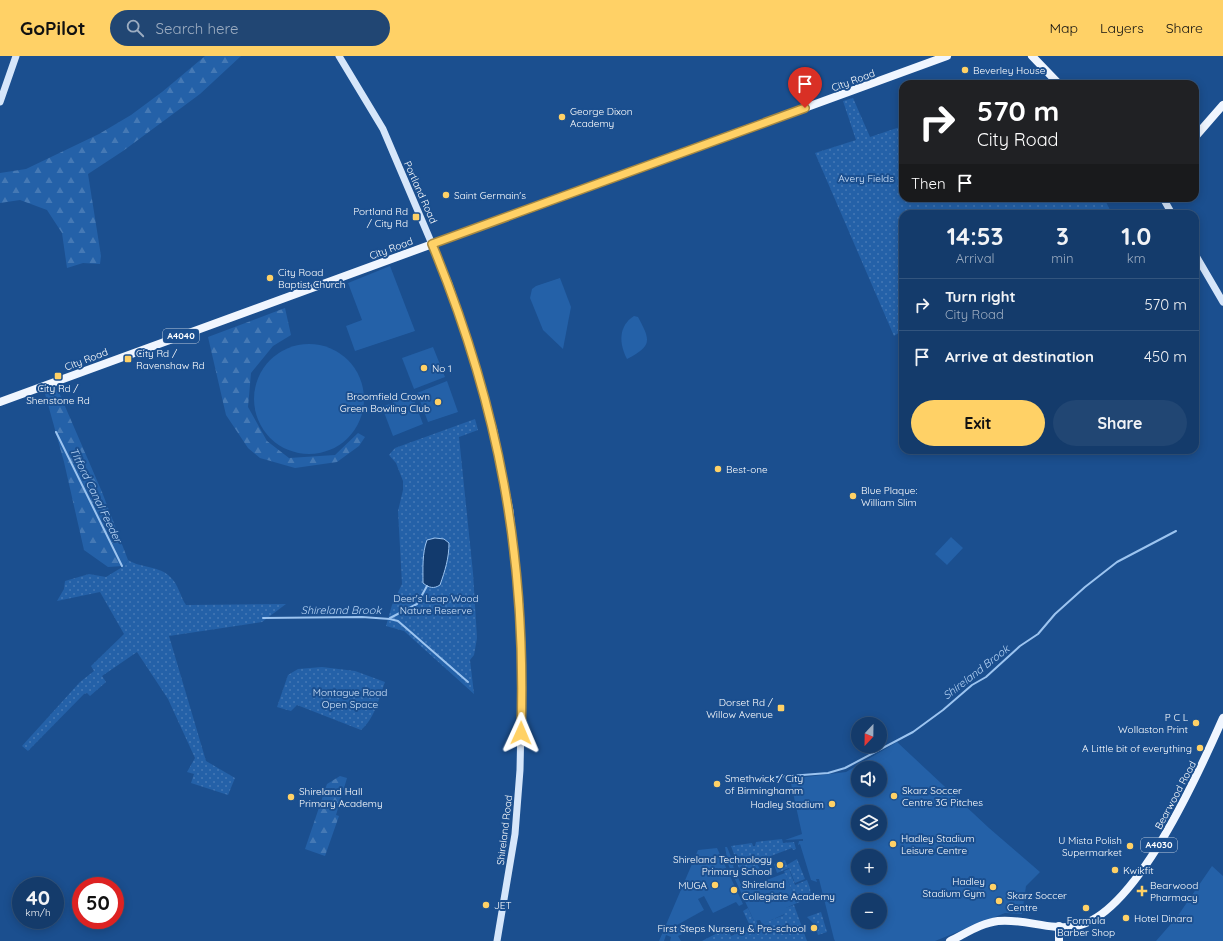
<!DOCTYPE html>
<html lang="en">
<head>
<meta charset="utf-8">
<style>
	:root { --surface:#143b6b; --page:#214673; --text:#f1f3f6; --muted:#9dadc1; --line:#33557e; --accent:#ffd166 }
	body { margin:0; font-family:Quicksand,sans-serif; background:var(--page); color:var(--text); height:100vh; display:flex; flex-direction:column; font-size:15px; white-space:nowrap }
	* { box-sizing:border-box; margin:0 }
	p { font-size:13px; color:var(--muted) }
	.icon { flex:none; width:22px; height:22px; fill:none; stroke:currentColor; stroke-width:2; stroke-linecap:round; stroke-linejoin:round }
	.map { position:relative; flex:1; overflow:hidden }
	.panel { position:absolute; left:899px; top:154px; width:300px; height:244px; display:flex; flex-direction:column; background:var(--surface); border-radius:12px; box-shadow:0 2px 10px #0003,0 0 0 1px var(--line) }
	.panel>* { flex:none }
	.hud { position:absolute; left:899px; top:24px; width:300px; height:122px; border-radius:12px; box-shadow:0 2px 10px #0003,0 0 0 1px var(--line); background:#202124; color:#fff; overflow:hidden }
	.needle { width:26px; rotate:202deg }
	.controls { position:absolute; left:851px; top:661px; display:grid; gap:8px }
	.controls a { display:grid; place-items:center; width:36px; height:36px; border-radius:50%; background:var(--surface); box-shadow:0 2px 10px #0003,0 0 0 1px var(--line); font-size:20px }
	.speed { position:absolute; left:12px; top:821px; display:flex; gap:8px; font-size:20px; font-weight:700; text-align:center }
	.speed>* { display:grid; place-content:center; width:52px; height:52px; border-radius:50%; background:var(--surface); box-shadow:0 2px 10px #0003,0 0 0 1px var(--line); line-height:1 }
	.speed small { font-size:10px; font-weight:400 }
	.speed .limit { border:6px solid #d22; background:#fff; color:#111 }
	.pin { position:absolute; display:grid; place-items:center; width:34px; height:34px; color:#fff; margin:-41px -17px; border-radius:50% 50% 50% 0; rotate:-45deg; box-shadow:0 0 4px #0007 }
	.pin .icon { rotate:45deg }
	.me { position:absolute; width:44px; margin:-22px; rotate:1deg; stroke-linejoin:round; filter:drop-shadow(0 0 3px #0008) }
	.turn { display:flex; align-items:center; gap:14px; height:84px; padding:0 12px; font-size:18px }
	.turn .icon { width:52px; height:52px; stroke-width:2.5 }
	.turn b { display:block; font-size:28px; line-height:34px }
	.then { display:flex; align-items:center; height:38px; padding:0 12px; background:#0003; gap:8px; font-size:15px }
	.eta { display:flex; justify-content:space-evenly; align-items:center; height:68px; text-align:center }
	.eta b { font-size:24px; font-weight:700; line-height:28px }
	.action { display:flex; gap:8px; margin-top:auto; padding:8px 12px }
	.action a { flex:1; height:46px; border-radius:24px; background:var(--accent); color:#111; font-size:16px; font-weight:700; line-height:46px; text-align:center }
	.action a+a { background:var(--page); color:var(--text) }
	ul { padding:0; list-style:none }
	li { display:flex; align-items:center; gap:12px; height:52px; padding:0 12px; border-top:1px solid var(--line) }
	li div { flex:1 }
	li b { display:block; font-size:15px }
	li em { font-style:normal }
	header { display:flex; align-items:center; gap:24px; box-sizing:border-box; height:56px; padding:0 20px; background:var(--accent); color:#111 }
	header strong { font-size:19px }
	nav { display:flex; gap:22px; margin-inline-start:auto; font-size:14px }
	.search { width:280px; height:36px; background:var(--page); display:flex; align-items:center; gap:10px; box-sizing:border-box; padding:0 14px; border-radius:22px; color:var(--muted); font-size:15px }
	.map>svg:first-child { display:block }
	.green { fill:#2461a8; fill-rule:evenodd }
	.forest { fill:url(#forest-firs) }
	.park { fill:url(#park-dots) }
	.water { fill:#123a6d; stroke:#9cc4f0 }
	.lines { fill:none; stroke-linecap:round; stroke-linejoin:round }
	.stream { stroke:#9cc4f0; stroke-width:2 }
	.secondary { stroke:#d6e6fa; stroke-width:7 }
	.primary { stroke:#f0f6ff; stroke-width:8 }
	.route-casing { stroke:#a68842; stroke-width:10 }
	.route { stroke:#ffd166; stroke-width:7 }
	.poi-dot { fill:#ffd166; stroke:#1b4f8f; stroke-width:1.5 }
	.labels { text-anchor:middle; stroke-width:4; stroke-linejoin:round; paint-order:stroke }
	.shield { fill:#1b4f8f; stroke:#bbcadd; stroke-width:1 }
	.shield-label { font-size:9px; font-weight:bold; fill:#fff }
	.poi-label { font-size:10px; fill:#fff; stroke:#1b4f8f; text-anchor:start }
	.street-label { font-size:10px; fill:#fff; stroke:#1b4f8f }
	.park-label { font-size:10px; fill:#cfe3fa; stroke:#1b4f8f }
	.water-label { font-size:11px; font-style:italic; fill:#b5d3f5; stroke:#1b4f8f }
</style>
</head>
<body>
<header>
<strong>GoPilot</strong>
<div class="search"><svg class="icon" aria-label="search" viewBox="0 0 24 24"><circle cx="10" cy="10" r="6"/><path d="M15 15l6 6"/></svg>Search here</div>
<nav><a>Map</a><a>Layers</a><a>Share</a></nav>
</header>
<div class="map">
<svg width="1223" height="885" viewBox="0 0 1223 885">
	<defs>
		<pattern id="forest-firs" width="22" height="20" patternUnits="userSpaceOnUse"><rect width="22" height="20" fill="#2461a8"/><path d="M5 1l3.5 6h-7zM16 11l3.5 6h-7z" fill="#4579b5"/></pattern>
		<pattern id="park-dots" width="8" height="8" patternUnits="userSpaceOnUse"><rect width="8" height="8" fill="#2461a8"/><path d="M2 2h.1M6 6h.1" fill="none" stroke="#4579b5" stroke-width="1.8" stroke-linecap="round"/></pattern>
	</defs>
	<rect width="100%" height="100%" fill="#1b4f8f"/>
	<g class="green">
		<path d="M390 210 415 275 355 295 346 270 362 264 348 227Z"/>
		<path d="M560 222 571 251 563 293 543 274 530 242 532 233 536 230Z"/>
		<path d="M634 260 638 261C651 285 652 290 627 303 619 288 618 270 634 260Z"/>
		<circle cx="309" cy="343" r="55"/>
		<path d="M433 291 445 321 414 333 402 302Z"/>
		<path d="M447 325 458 356 428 366 417 337Z"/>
		<path d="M412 339 423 368 393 380 382 351Z"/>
		<path d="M951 481 963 492 947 509 935 498Z"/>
		<path d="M897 686 989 772 1040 816 1026 830 1022 858 1005 857 935 885H835L834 883 819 823H816L817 826 811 824 800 788 798 789 799 785H803V783L785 784 802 778 790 723 846 716ZM858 712H880V734H858ZM858 756H880V778H858ZM858 800H880V822H858ZM858 844H880V866H858Z"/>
		<path d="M725 791H727L734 808 733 810 743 833 785 817 797 847 786 852 785 858 762 868 760 864 754 865 728 808Z"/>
		<path d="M717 792 736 833 734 834 735 836 737 835 743 848 739 850 736 846 713 857 704 840 698 843 704 854 677 869 682 878 678 880 681 885H670L671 881 666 879 664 885H659L698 794Z"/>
		<path d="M1212 810 1223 820V885H1156L1177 861Z"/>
	</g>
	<g class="forest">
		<path d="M205 0H241L200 38 123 95 88 118 101 200 100 208 83 207 67 212 62 177 47 154 20 144 0 147V117L26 113 99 78 131 59 162 36Z"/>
		<path d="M285 252 291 279 273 290 251 317 248 351 267 385 289 402 335 399 358 377 365 381 359 390 337 406 295 412 260 402 248 392 226 359 208 281Z"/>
		<path d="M44 334H58L102 436 128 504 124 510 108 511 84 494 64 406Z"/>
		<path d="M340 720 347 722 336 759 339 760 325 800 305 793 327 728Z"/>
	</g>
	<g class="park">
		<path d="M853 42 870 81 903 70V142H1104L1111 156 1107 158H903V274L894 280 815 97 856 84 843 45Z"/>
		<path d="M475 363 478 374 459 381 473 517 477 582 474 599 470 604 474 638 404 575 386 570 392 549 402 528 398 455 403 434V425L396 407 389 399 395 392Z"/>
		<path d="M128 504C142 513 162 509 173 524 179 531 181 542 186 549L286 548 262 566 169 580 206 705 235 722 228 739 191 727 194 718 187 716 195 702 168 643 137 596 102 620 106 626 90 640 87 637 84 638 28 695 22 690 80 626 94 615 91 610 124 578 100 536 57 545 64 533 65 525 89 518 106 521 124 510Z"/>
		<path d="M322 611 355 615 385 626C379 642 375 662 361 674L297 649 291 655 277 651 288 619 298 613Z"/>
		<path d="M782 783 783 787 794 786 796 793 793 794 792 792 760 804V807L757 808 760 813 757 814 755 810 744 814 743 809 739 812 731 790 752 787 753 790H755L756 786Z"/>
		<path d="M797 803 805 823 795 827 789 812 777 817 774 808 785 804 787 809Z"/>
		<path d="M789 813 795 829 807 824 810 832 811 842 797 847 784 815Z"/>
		<path d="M794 849 807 885H702L727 872 731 880 751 872 743 855 748 852 754 865 756 864 758 869 784 859 785 852Z"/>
		<path d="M821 856 827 876 818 879 815 869 807 861Z"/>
	</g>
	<path class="water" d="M435 482 444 483 449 487C449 502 445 515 440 529 434 533 429 532 423 527 423 513 422 497 427 484Z"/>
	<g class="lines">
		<g class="stream">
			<path d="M56 376 122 510"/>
			<path d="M263 562 362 561 390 563 398 565 468 626"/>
			<path d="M390 562 417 548 427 530"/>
			<path d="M764 722 828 717 845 712 913 676 943 654 972 629 986 621 1020 590 1038 578 1055 558 1085 531 1117 506 1176 475"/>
		</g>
		<g class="secondary">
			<path d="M339 0 383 73 449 228 471 293 494 375 510 455 520 551 522 619 520 714 515 778 497 885"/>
			<path d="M0 46 16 0"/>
			<path d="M1163 142 1172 158"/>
			<path d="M1195 198 1223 246"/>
		</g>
		<g class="primary">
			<path d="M1032 0 1059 28"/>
			<path d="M1195 81 1223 49"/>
			<path d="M0 346 947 0"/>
			<path d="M1059 870V885"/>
			<path d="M950 885C965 878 981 867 998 865 1024 862 1050 875 1076 870 1136 859 1200 714 1223 662"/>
		</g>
	</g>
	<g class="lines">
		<g class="route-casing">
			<path id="route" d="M521 677C527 502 499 350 432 188L805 52"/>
		</g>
		<use href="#route" class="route"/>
	</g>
	<g class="poi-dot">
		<circle cx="965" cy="14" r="4"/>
		<circle cx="562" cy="61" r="4"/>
		<circle cx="446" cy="139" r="4"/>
		<rect x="412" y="157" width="8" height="8" rx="2"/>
		<circle cx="270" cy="222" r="4"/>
		<rect x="124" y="299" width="8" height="8" rx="2"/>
		<circle cx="424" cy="312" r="4"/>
		<rect x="54" y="316" width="8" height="8" rx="2"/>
		<circle cx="438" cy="346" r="4"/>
		<circle cx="718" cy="413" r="4"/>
		<circle cx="853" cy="440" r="4"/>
		<rect x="777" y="648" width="8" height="8" rx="2"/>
		<circle cx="1196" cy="667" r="4"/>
		<circle cx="1200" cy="692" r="4"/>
		<circle cx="717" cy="728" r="4"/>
		<circle cx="894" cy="740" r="4"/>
		<circle cx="291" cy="741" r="4"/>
		<circle cx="832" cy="748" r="4"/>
		<circle cx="893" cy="788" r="4"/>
		<circle cx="1130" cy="790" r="4"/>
		<circle cx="780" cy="809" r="4"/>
		<circle cx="1115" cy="814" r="4"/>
		<circle cx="715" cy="829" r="4"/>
		<circle cx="993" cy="831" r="4"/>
		<circle cx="734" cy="834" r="4"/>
		<path d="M1140 829h4v4h4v4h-4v4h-4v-4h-4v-4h4z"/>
		<circle cx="999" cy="845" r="4"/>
		<circle cx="486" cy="849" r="4"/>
		<circle cx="1086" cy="852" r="4"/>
		<circle cx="1126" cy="862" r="4"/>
		<circle cx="814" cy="872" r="4"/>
	</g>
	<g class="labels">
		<g class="shield">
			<rect x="163" y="273" width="36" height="14" rx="3"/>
			<rect x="1141" y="782" width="36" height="14" rx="3"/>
		</g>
		<g class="shield-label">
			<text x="181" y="283">A4040</text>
			<text x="1159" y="792">A4030</text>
		</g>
		<g class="poi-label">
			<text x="973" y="18">Beverley House</text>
			<text x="570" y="59">George Dixon<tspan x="570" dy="12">Academy</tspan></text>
			<text x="454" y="143">Saint Germain's</text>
			<text x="408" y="159" text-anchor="end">Portland Rd<tspan x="408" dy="12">/ City Rd</tspan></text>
			<text x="278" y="220">City Road<tspan x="278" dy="12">Baptist Church</tspan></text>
			<text x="136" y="301">City Rd /<tspan x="136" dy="12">Ravenshaw Rd</tspan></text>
			<text x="432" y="316">No 1</text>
			<text x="58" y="336" text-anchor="middle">City Rd /<tspan x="58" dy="12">Shenstone Rd</tspan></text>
			<text x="430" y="344" text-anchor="end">Broomfield Crown<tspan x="430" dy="12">Green Bowling Club</tspan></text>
			<text x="726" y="417">Best-one</text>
			<text x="861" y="438">Blue Plaque:<tspan x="861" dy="12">William Slim</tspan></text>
			<text x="773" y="650" text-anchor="end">Dorset Rd /<tspan x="773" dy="12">Willow Avenue</tspan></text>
			<text x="1188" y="665" text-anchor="end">P C L<tspan x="1188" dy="12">Wollaston Print</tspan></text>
			<text x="1192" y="696" text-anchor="end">A Little bit of everything</text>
			<text x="725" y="726">Smethwick / City<tspan x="725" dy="12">of Birminghamm</tspan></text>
			<text x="902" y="738">Skarz Soccer<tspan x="902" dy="12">Centre 3G Pitches</tspan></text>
			<text x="299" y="739">Shireland Hall<tspan x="299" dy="12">Primary Academy</tspan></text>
			<text x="824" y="752" text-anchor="end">Hadley Stadium</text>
			<text x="901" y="786">Hadley Stadium<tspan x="901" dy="12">Leisure Centre</tspan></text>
			<text x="1122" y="788" text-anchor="end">U Mista Polish<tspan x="1122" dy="12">Supermarket</tspan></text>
			<text x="772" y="807" text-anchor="end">Shireland Technology<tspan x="772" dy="12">Primary School</tspan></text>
			<text x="1123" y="818">Kwikfit</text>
			<text x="985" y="829" text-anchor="end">Hadley<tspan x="985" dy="12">Stadium Gym</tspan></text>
			<text x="742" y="832">Shireland<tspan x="742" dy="12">Collegiate Academy</tspan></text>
			<text x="707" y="833" text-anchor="end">MUGA</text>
			<text x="1150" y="833">Bearwood<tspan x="1150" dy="12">Pharmacy</tspan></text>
			<text x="1007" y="843">Skarz Soccer<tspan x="1007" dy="12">Centre</tspan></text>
			<text x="494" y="853">JET</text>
			<text x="1134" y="866">Hotel Dinara</text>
			<text x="1086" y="868" text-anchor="middle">Formula<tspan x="1086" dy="12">Barber Shop</tspan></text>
			<text x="806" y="876" text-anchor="end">First Steps Nursery &amp; Pre-school</text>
		</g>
		<g class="street-label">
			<text transform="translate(853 24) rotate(-20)" y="4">City Road</text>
			<text transform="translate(421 136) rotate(66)" y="4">Portland Road</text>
			<text transform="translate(391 192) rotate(-20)" y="4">City Road</text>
			<text transform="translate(86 303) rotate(-21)" y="4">City Road</text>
			<text transform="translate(1175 739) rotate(-62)" y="4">Bearwood Road</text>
			<text transform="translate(504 774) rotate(-83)" y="4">Shireland Road</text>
		</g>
		<g class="park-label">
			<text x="866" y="126">Avery Fields</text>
			<text x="436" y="546">Deer's Leap Wood<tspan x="436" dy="12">Nature Reserve</tspan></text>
			<text x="350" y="640">Montague Road<tspan x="350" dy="12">Open Space</tspan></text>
		</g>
		<g class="water-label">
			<text transform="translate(96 439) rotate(64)" y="4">Titford Canal Feeder</text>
			<text x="341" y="558">Shireland Brook</text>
			<text transform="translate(976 616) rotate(-38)" y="4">Shireland Brook</text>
		</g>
	</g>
</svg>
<div class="controls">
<a><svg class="needle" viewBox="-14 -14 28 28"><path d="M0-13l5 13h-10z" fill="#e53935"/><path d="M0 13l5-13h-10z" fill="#9dadc1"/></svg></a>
<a><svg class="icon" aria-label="sound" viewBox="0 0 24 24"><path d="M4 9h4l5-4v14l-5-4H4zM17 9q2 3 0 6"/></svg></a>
<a><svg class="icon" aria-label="layers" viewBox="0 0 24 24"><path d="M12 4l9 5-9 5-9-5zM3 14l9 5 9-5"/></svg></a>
<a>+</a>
<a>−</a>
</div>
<div class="speed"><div>40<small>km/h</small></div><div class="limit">50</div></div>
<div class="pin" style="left:805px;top:52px;background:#d93025"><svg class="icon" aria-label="arrive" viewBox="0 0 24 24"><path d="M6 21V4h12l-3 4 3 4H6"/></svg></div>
<svg class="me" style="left:521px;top:677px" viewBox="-20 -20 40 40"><path d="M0-17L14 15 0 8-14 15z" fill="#ffd166" stroke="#fff" stroke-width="4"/></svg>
<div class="hud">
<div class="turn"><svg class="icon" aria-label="right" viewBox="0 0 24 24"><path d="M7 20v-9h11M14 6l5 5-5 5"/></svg><div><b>570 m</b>City Road</div></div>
<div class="then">Then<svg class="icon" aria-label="arrive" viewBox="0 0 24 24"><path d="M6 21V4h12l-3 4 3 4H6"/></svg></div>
</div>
<section class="panel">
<div class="eta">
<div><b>14:53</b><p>Arrival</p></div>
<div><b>3</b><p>min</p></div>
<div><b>1.0</b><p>km</p></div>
</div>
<ul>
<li><svg class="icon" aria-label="right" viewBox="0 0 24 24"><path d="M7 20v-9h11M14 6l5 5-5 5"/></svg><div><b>Turn right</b><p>City Road</p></div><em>570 m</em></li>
<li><svg class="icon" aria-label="arrive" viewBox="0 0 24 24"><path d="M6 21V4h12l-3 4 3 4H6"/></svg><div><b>Arrive at destination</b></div><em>450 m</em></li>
</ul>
<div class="action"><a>Exit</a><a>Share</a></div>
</section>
</div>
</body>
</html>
